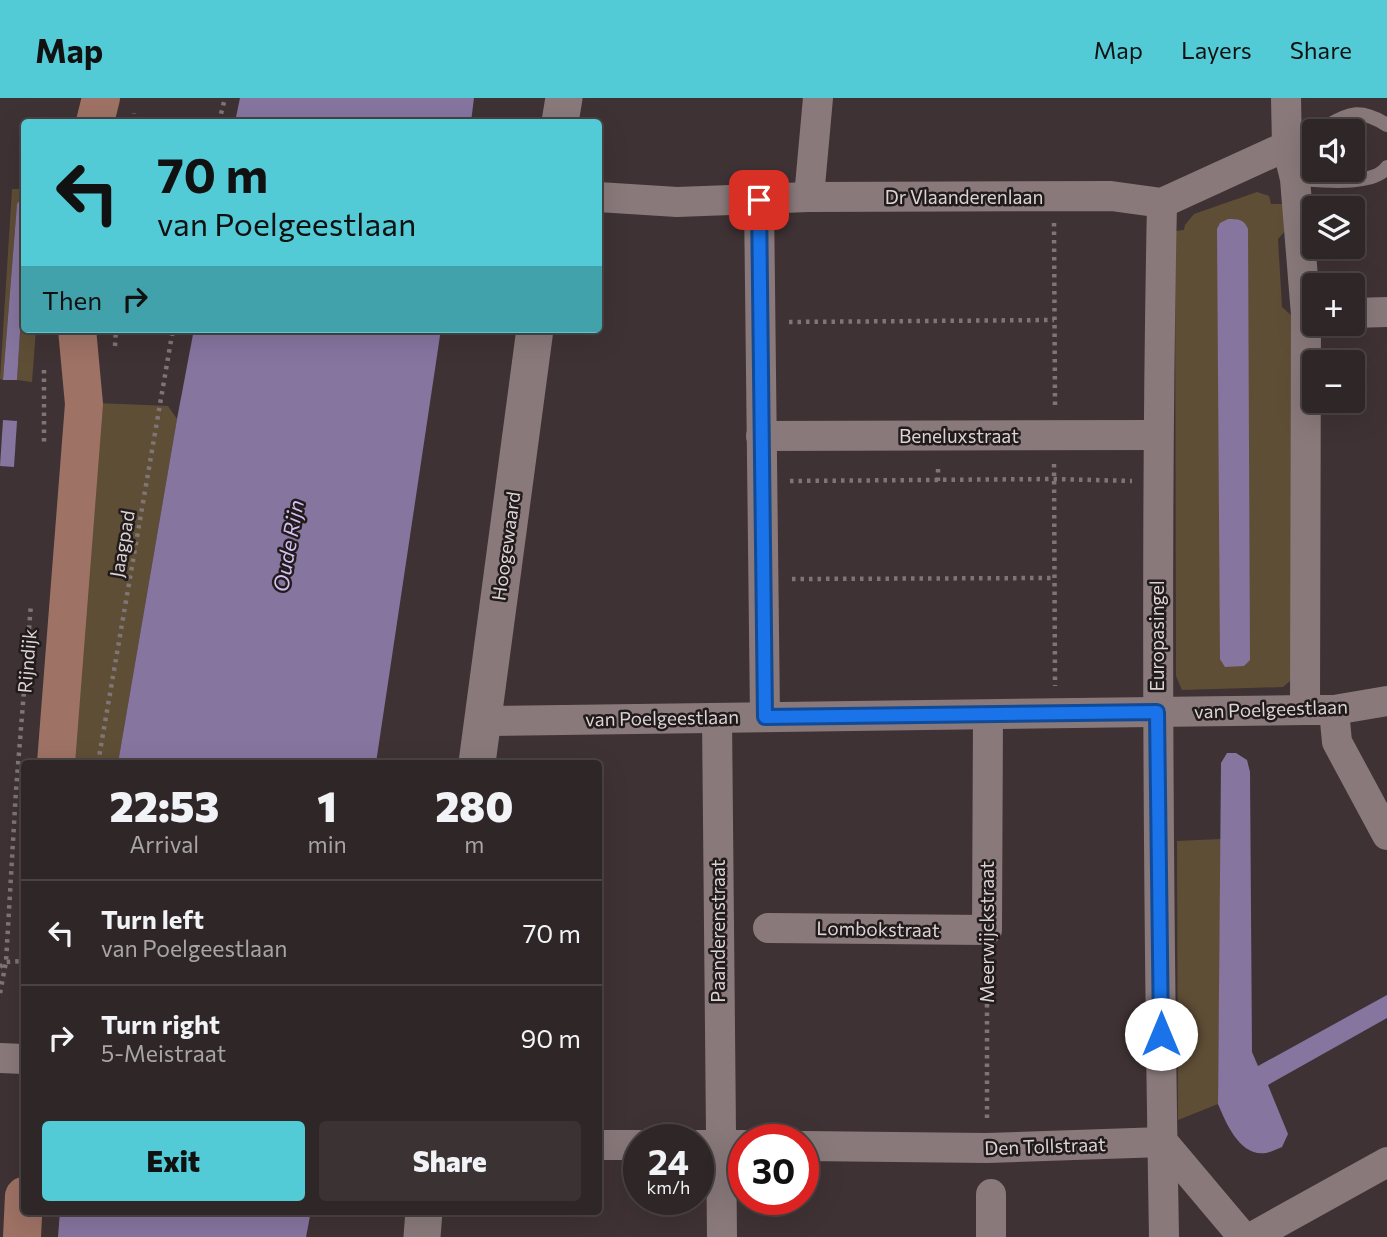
<!DOCTYPE html>
<html lang="en">
<head>
<meta charset="utf-8">
<style>
	:root { --surface:#2f2627; --page:#3b3233; --text:#f1f3f6; --muted:#a7a5a7; --line:#4a4344; --accent:#52cbd7 }
	body { margin:0; font-family:Commissioner,sans-serif; background:var(--page); color:var(--text); height:100vh; display:flex; flex-direction:column; font-size:26px; white-space:nowrap }
	* { box-sizing:border-box; margin:0 }
	p { font-size:23px; color:var(--muted) }
	.icon { flex:none; width:38px; height:38px; fill:none; stroke:currentColor; stroke-width:2; stroke-linecap:round; stroke-linejoin:round }
	.map { position:relative; flex:1; overflow:hidden }
	.drawer { position:absolute; left:21px; top:662px; width:581px; height:455px; display:flex; flex-direction:column; background:var(--surface); border-radius:7px; box-shadow:0 7px 28px #0002,0 0 0 2px var(--line) }
	.drawer>* { flex:none }
	.banner { position:absolute; left:21px; top:21px; width:581px; height:214px; border-radius:7px; box-shadow:0 7px 28px #0002,0 0 0 2px var(--line); background:#52cbd7; color:#111; overflow:hidden }
	.fabs { position:absolute; left:1302px; top:21px; display:grid; gap:14px }
	.fabs a { display:grid; place-items:center; width:63px; height:63px; border-radius:7px; background:var(--surface); box-shadow:0 7px 28px #0002,0 0 0 2px var(--line); font-size:35px }
	.speed { position:absolute; left:623px; top:1026px; display:flex; gap:14px; font-size:35px; font-weight:700; text-align:center }
	.speed>* { display:grid; place-content:center; width:91px; height:91px; border-radius:50%; background:var(--surface); box-shadow:0 7px 28px #0002,0 0 0 2px var(--line); line-height:1 }
	.speed small { font-size:18px; font-weight:400 }
	.speed .limit { border:10px solid #d22; background:#fff; color:#111 }
	.pin { position:absolute; display:grid; place-items:center; width:60px; height:60px; color:#fff; margin:-30px; border-radius:14px; box-shadow:0 4px 10px #0006 }
	.me { position:absolute; width:77px; margin:-38px; rotate:0deg; stroke-linejoin:round; filter:drop-shadow(0 0 5px #0008) }
	.turn { display:flex; align-items:center; gap:24px; height:147px; padding:0 21px; font-size:32px }
	.turn .icon { width:91px; height:91px; stroke-width:2.5 }
	.turn b { display:block; font-size:49px; line-height:60px }
	.then { display:flex; align-items:center; height:66px; padding:0 21px; background:#0003; gap:14px; font-size:26px }
	.eta { display:flex; justify-content:space-evenly; align-items:center; height:119px; text-align:center }
	.eta b { font-size:42px; font-weight:800; line-height:49px }
	.button { display:flex; gap:14px; margin-top:auto; padding:14px 21px }
	.button a { flex:1; height:80px; border-radius:7px; background:var(--accent); color:#111; font-size:28px; font-weight:800; line-height:80px; text-align:center }
	.button a+a { background:var(--page); color:var(--text) }
	ul { padding:0; list-style:none }
	li { display:flex; align-items:center; gap:21px; height:105px; padding:0 21px; border-top:2px solid var(--line) }
	li div { flex:1 }
	li b { display:block; font-size:26px }
	li em { font-style:normal }
	header { display:flex; align-items:center; gap:42px; box-sizing:border-box; height:98px; padding:0 35px; background:var(--accent); color:#111 }
	header strong { font-size:33px }
	nav { display:flex; gap:38px; margin-inline-start:auto; font-size:24px }
	.map>svg:first-child { display:block }
	.green { fill:#5f4e36 }
	.water { fill:#86759f }
	.lines { fill:none; stroke-linecap:round; stroke-linejoin:round }
	.path { stroke:#807576; stroke-width:4.5; stroke-dasharray:3.5 5; stroke-linecap:butt }
	.service { stroke:#89797b; stroke-width:14 }
	.minor { stroke:#89797b; stroke-width:30 }
	.tertiary { stroke:#89797b; stroke-width:37 }
	.secondary { stroke:#9e7265; stroke-width:38 }
	.route-casing { stroke:#114b97; stroke-width:18 }
	.route { stroke:#1a73e8; stroke-width:12 }
	.labels { text-anchor:middle; stroke-width:5; stroke-linejoin:round; paint-order:stroke }
	.street-label { font-size:19px; fill:#dcd3d4; stroke:#221b1c }
	.water-label { font-size:21px; font-style:italic; fill:#d5c0f5; stroke:#221b1c }
</style>
</head>
<body>
<header>
<strong>Map</strong>
<nav><a>Map</a><a>Layers</a><a>Share</a></nav>
</header>
<div class="map">
<svg width="1387" height="1139" viewBox="0 0 1387 1139">
	<rect width="100%" height="100%" fill="#3f3234"/>
	<g class="green">
		<path d="M24 88V102L17 106 3 282 0 281 12 91H20Z"/>
		<path d="M1257 94 1269 98 1271 106H1285L1286 132 1278 141 1282 209 1291 217 1294 571 1290 583 1283 589 1182 592 1176 578 1175 133 1184 132 1185 127 1194 116Z"/>
		<path d="M24 170V231H36L32 284 17 282Z"/>
		<path d="M97 305 168 308 177 321 118 665H67Z"/>
		<path d="M1221 741 1218 1006 1178 1022 1177 743Z"/>
	</g>
	<g class="water">
		<path d="M240 0H474L471 24H235Z"/>
		<path d="M20 102H24V170L17 282H3L17 106Z"/>
		<path d="M1228 121C1238 121 1244 121 1248 131L1250 562 1244 568 1225 569 1220 561 1217 131 1220 125Z"/>
		<path d="M194 231H441L376 665H118L177 321Z"/>
		<path d="M3 322 17 323 14 369 0 368Z"/>
		<path d="M1227 655H1236L1247 662 1250 674 1252 954 1258 968 1387 897V920L1268 987 1288 1036 1282 1049C1277 1051 1271 1054 1266 1055 1240 1059 1226 1025 1218 1006L1221 665Z"/>
		<path d="M60 1113H311L306 1139H58Z"/>
	</g>
	<g class="lines">
		<g class="path">
			<path d="M134 24V15"/>
			<path d="M219 24 225 0"/>
			<path d="M1054 125 1055 308"/>
			<path d="M789 224 1054 222"/>
			<path d="M115 248 116 231"/>
			<path d="M44 272V347"/>
			<path d="M1054 366 1055 588"/>
			<path d="M790 383 1054 381 1132 383"/>
			<path d="M938 383V366"/>
			<path d="M792 481 1054 480"/>
			<path d="M98 665 173 231"/>
			<path d="M0 869 6 864 24 863"/>
			<path d="M0 895 6 864 16 692 31 506"/>
			<path d="M987 1020V861"/>
		</g>
		<g class="service">
			<path d="M1317 33C1347 18 1356 7 1387 27"/>
			<path d="M1287 48 1314 35"/>
			<path d="M1295 81C1317 82 1374 89 1387 69"/>
		</g>
		<g class="minor">
			<path d="M1286 0 1287 48 1295 81 1306 217 1305 612"/>
			<path d="M598 99 677 104 809 99 1111 98 1162 105 1287 48"/>
			<path d="M809 99 818 0"/>
			<path d="M759 102 765 619"/>
			<path d="M1162 105C1155 450 1158 794 1164 1139"/>
			<path d="M1353 215 1387 214"/>
			<path d="M761 338 1157 337"/>
			<path d="M1334 612 1337 644 1387 737"/>
			<path d="M717 620 722 1139"/>
			<path d="M483 623 1305 612H1334L1387 603"/>
			<path d="M768 830 987 832 988 617"/>
			<path d="M0 960 24 961"/>
			<path d="M598 1047H639"/>
			<path d="M698 1047H744"/>
			<path d="M803 1048 987 1050 1163 1044 1243 1139"/>
			<path d="M991 1139V1096"/>
			<path d="M1252 1139 1387 1064"/>
		</g>
		<g class="tertiary">
			<path d="M560 24 564 0"/>
			<path d="M477 665 535 231"/>
			<path d="M422 1139 424 1113"/>
		</g>
		<g class="secondary">
			<path d="M95 24 101 0"/>
			<path d="M56 665 84 306 77 231"/>
			<path d="M22 1139 24 1098"/>
		</g>
	</g>
	<g class="lines">
		<g class="route-casing">
			<path id="route" d="M759 102 765 619 1157 614 1161 936"/>
		</g>
		<use href="#route" class="route"/>
	</g>
	<g class="labels">
		<g class="street-label">
			<text x="964" y="106">Dr Vlaanderenlaan</text>
			<text x="959" y="345">Beneluxstraat</text>
			<text transform="translate(122 446) rotate(-80)" y="7">Jaagpad</text>
			<text transform="translate(506 448) rotate(-82)" y="7">Hoogewaard</text>
			<text transform="translate(1157 538) rotate(-90)" y="7">Europasingel</text>
			<text transform="translate(27 563) rotate(-85)" y="7">Rijndijk</text>
			<text transform="translate(1271 611) rotate(-2)" y="7">van Poelgeestlaan</text>
			<text transform="translate(662 620) rotate(-1)" y="7">van Poelgeestlaan</text>
			<text transform="translate(878 831) rotate(1)" y="7">Lombokstraat</text>
			<text transform="translate(718 833) rotate(-90)" y="7">Paanderenstraat</text>
			<text transform="translate(987 834) rotate(-90)" y="7">Meerwijckstraat</text>
			<text transform="translate(1045 1048) rotate(-2)" y="7">Den Tollstraat</text>
		</g>
		<g class="water-label">
			<text transform="translate(289 448) rotate(-80)" y="7">Oude Rijn</text>
		</g>
	</g>
</svg>
<div class="fabs">
<a><svg class="icon" aria-label="sound" viewBox="0 0 24 24"><path d="M4 9h4l5-4v14l-5-4H4zM17 9q2 3 0 6"/></svg></a>
<a><svg class="icon" aria-label="layers" viewBox="0 0 24 24"><path d="M12 4l9 5-9 5-9-5zM3 14l9 5 9-5"/></svg></a>
<a>+</a>
<a>−</a>
</div>
<div class="speed"><div>24<small>km/h</small></div><div class="limit">30</div></div>
<div class="pin" style="left:759px;top:102px;background:#d93025"><svg class="icon" aria-label="arrive" viewBox="0 0 24 24"><path d="M6 21V4h12l-3 4 3 4H6"/></svg></div>
<svg class="me" style="left:1161px;top:936px" viewBox="-20 -20 40 40"><circle r="19" fill="#fff"/><path d="M0-13L10 11 0 6-10 11z" fill="#1a73e8"/></svg>
<div class="banner">
<div class="turn"><svg class="icon" aria-label="left" viewBox="0 0 24 24"><path d="M17 20v-9H6M10 6l-5 5 5 5"/></svg><div><b>70 m</b>van Poelgeestlaan</div></div>
<div class="then">Then<svg class="icon" aria-label="right" viewBox="0 0 24 24"><path d="M7 20v-9h11M14 6l5 5-5 5"/></svg></div>
</div>
<section class="drawer">
<div class="eta">
<div><b>22:53</b><p>Arrival</p></div>
<div><b>1</b><p>min</p></div>
<div><b>280</b><p>m</p></div>
</div>
<ul>
<li><svg class="icon" aria-label="left" viewBox="0 0 24 24"><path d="M17 20v-9H6M10 6l-5 5 5 5"/></svg><div><b>Turn left</b><p>van Poelgeestlaan</p></div><em>70 m</em></li>
<li><svg class="icon" aria-label="right" viewBox="0 0 24 24"><path d="M7 20v-9h11M14 6l5 5-5 5"/></svg><div><b>Turn right</b><p>5-Meistraat</p></div><em>90 m</em></li>
</ul>
<div class="button"><a>Exit</a><a>Share</a></div>
</section>
</div>
</body>
</html>
